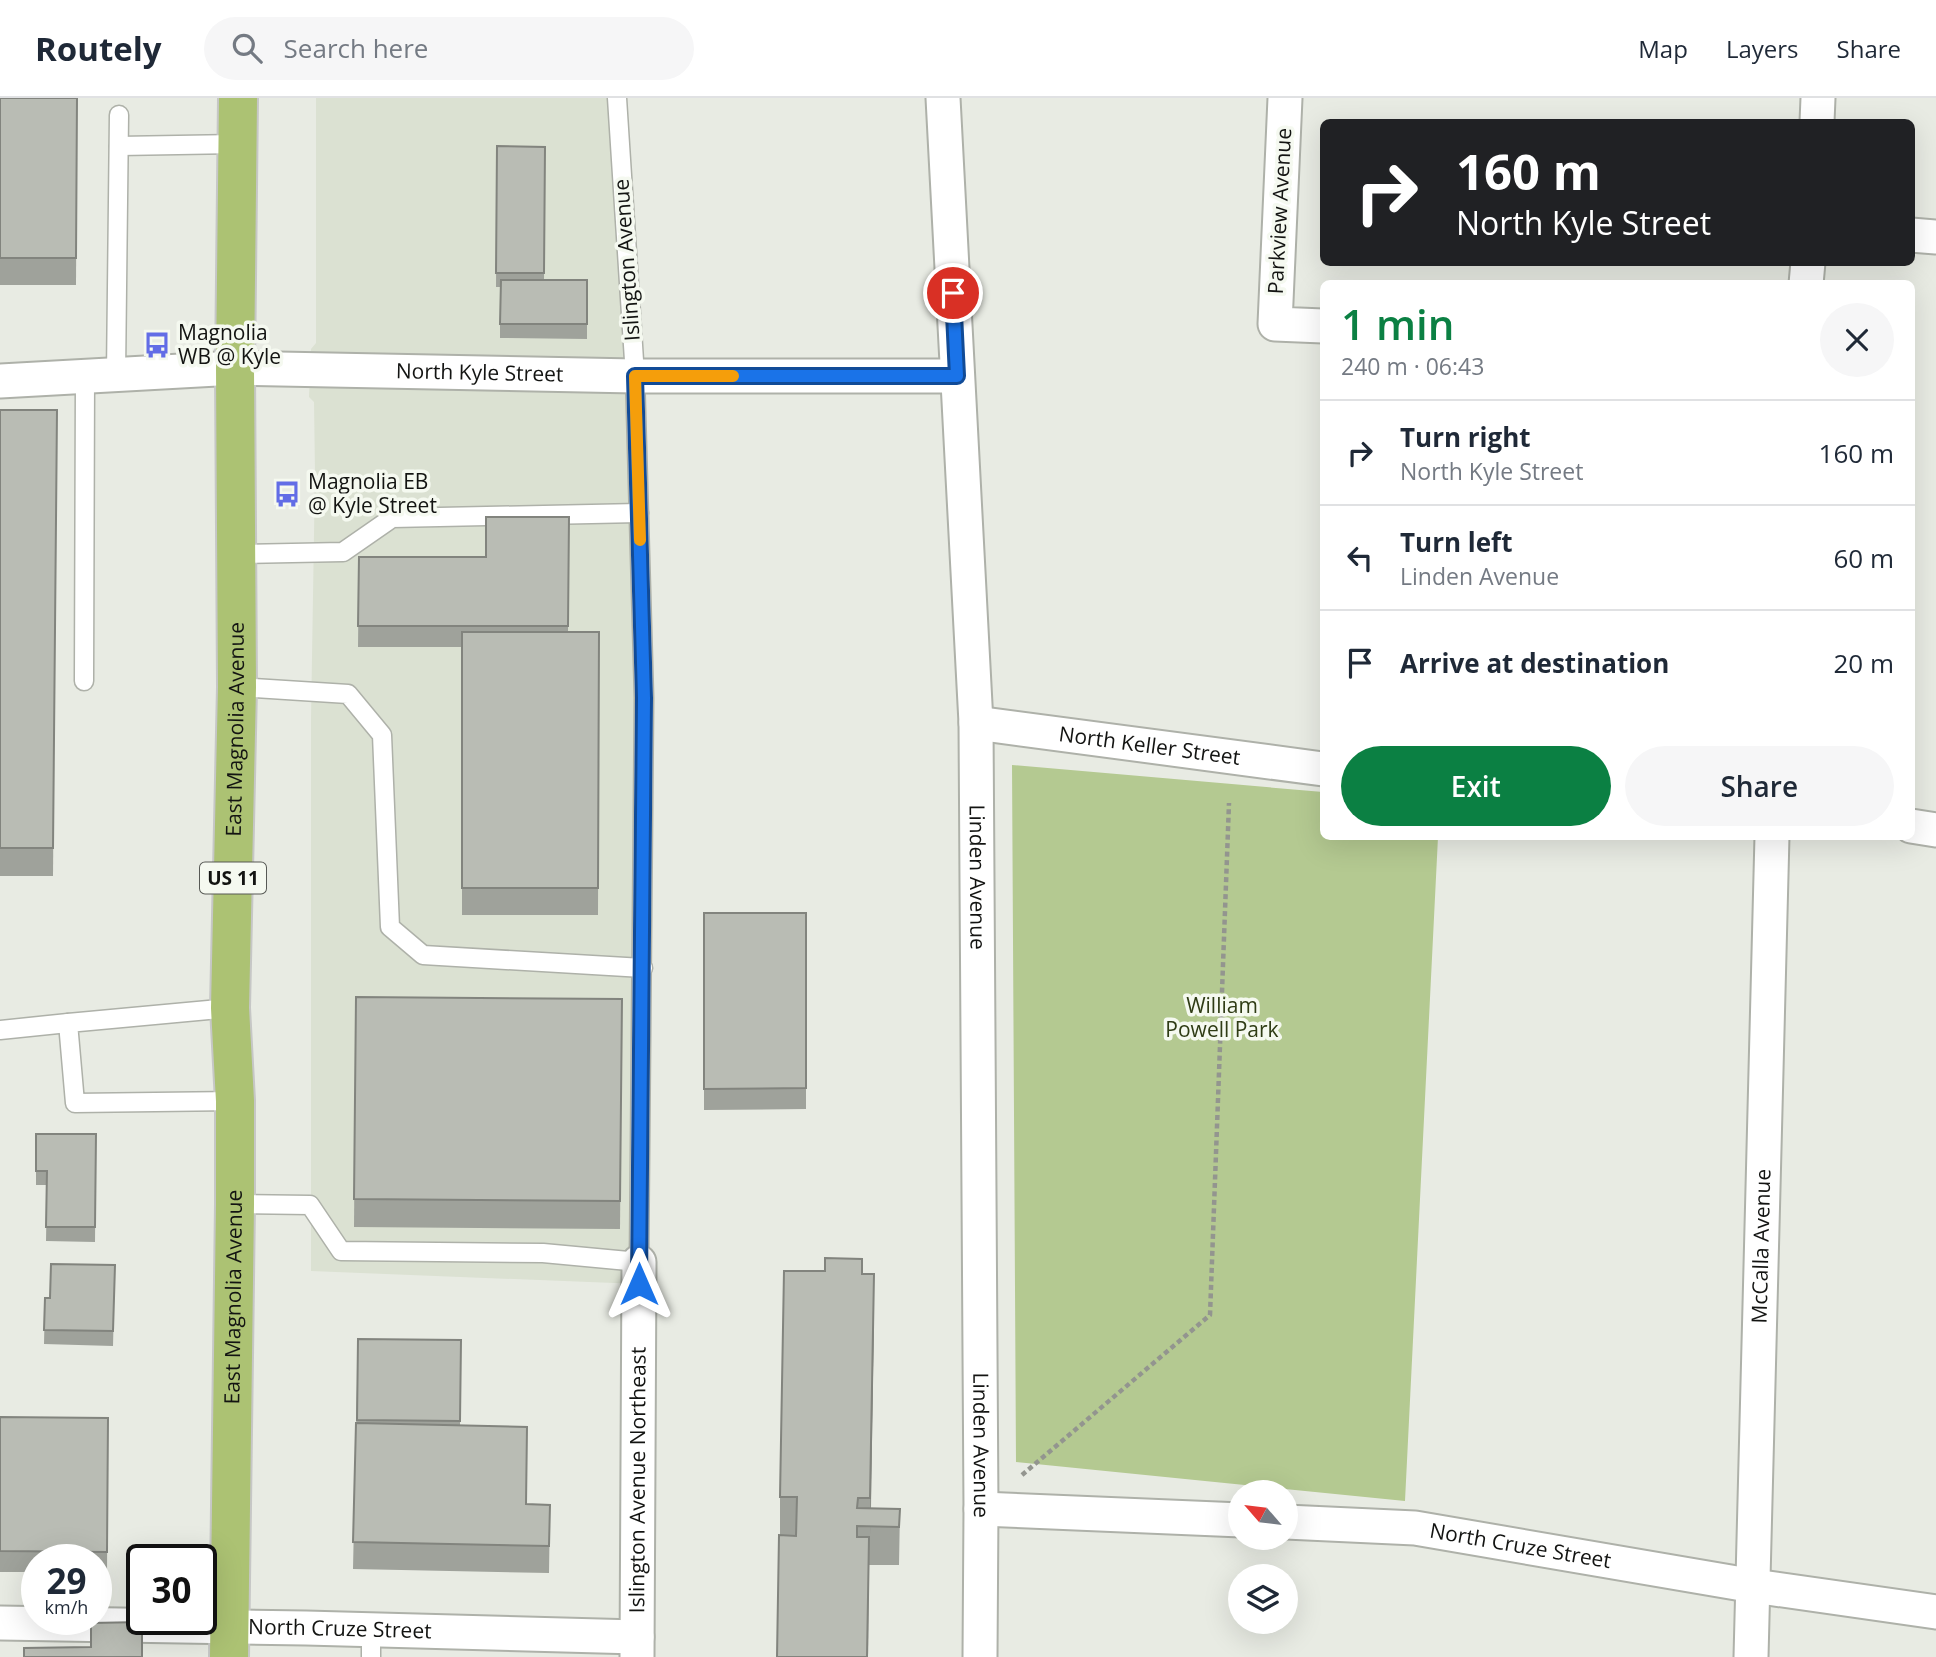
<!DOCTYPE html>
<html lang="en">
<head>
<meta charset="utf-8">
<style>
	:root { --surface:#fff; --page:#f6f6f7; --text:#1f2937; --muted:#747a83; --line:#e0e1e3; --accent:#0b8043 }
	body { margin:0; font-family:"Open Sans",sans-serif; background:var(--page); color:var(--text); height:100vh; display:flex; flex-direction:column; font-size:26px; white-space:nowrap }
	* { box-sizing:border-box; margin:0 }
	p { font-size:23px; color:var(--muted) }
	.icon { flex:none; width:38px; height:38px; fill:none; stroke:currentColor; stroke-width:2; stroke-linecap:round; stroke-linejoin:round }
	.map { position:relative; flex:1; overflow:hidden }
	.sheet { position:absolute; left:1320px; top:182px; width:595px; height:560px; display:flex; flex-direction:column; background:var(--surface); border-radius:10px; box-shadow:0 7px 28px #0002 }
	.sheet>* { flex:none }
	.hud { position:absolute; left:1320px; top:21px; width:595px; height:147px; border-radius:10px; box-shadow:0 7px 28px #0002; background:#202124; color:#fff; overflow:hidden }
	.needle { width:46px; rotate:298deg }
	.fabs { position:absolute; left:1228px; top:1382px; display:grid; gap:14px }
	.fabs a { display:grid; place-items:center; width:70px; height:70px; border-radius:50%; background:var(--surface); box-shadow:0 7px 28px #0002; font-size:35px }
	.speed { position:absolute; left:21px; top:1446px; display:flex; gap:14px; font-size:35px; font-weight:700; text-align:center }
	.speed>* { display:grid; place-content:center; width:91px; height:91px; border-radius:50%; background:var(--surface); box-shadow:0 7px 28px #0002; line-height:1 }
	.speed small { font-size:18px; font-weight:400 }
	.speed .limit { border:4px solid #111; border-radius:10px; background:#fff; color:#111 }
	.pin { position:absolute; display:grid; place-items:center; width:60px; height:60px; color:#fff; margin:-30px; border:4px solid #fff; border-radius:50%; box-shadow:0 2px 7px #0007 }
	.me { position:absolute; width:77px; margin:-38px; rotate:0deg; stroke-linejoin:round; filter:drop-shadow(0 0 5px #0008) }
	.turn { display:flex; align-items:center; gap:24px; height:147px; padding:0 21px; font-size:32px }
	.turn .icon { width:91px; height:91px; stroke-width:2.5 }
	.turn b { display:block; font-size:49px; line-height:60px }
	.round { display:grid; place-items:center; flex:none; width:74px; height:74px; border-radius:37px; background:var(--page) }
	.headline { display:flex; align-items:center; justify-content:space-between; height:119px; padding:0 21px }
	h1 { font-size:42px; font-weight:600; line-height:52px; color:var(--accent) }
	.primary-button { display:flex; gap:14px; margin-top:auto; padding:14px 21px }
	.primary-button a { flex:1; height:80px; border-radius:42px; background:var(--accent); color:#fff; font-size:28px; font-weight:600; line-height:80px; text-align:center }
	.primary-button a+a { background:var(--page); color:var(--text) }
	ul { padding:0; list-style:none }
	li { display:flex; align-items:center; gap:21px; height:105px; padding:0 21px; border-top:2px solid var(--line) }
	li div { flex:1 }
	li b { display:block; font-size:26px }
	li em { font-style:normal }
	header { display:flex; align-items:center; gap:42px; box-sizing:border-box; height:98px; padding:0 35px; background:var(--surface); border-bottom:2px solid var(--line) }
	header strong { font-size:33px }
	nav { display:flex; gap:38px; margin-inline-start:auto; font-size:24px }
	.search { width:490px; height:63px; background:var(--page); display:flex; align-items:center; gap:18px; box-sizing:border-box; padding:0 24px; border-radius:38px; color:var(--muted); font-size:26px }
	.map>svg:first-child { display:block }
	.built { fill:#dbe1d2 }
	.green { fill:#b4c991 }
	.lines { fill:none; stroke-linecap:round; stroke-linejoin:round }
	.service-casing { stroke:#aeb1a9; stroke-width:21 }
	.minor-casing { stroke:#aeb1a9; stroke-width:37 }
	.primary-casing { stroke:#c6c7c6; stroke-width:42 }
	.path { stroke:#93958f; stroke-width:4.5; stroke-dasharray:5 3.5; stroke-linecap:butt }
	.service { stroke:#fff; stroke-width:18 }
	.minor { stroke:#fff; stroke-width:33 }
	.primary { stroke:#acc273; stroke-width:38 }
	.wall { fill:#9fa29b }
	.shaded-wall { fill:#82847e }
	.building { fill:#b9bcb4; stroke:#82847e; stroke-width:2 }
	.route-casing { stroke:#114b97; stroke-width:18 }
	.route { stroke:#1a73e8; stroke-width:12 }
	.slow { stroke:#f59e0b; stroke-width:12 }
	.labels { text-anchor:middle; stroke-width:7; stroke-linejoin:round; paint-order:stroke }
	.shield { fill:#f5f9f0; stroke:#575955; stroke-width:2 }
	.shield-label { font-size:19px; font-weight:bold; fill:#131412 }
	.street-label { font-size:21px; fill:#131412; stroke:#f5f9f0 }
	.poi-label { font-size:21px; fill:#131412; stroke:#f5f9f0; text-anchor:start }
	.park-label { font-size:21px; fill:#2f3c15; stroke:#f5f9f0 }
</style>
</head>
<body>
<header>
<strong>Routely</strong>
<div class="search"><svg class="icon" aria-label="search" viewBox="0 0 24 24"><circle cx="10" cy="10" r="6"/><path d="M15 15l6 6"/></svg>Search here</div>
<nav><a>Map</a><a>Layers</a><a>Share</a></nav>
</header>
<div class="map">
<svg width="1936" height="1559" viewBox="0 0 1936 1559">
	<rect width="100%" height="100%" fill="#e8ebe3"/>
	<path class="built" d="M316 0H617L635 278 639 1186 311 1173V621L315 375 314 304 309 299 311 251 316 245Z"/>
	<path class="green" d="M1012 667 1323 694V738L1438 739 1405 1403 1016 1364Z"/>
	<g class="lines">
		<g class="service-casing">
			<g id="service">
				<path d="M119 48 237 46"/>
				<path d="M116 276 119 17"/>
				<path d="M237 456 343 454 392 420 639 415"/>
				<path d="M84 583 85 279"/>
				<path d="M237 589 348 596 382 637 390 829 423 857 643 870"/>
				<path d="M230 910 68 925 75 1005 235 1003"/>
				<path d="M0 932 68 925"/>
				<path d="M235 1106 310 1107 341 1153 543 1155 639 1164 644 600 635 278 617 0"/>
				<path d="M371 1559V1532"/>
			</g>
		</g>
		<g class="minor-casing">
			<g id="minor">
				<path id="s1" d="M943 0 976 625 981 1411 980 1559"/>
				<path d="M1285 0 1275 226 1323 228"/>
				<path d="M1817 24 1818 0"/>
				<path d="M1911 137 1936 139"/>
				<path d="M1806 186 1808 164"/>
				<path id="s2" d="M0 283 235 270 635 278H957"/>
				<path id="s3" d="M976 625 1323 671"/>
				<path d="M1911 728 1936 732"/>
				<path d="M981 1411 1241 1422"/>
				<path id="s4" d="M1286 1424 1415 1430 1754 1488 1936 1514"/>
				<path id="s5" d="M0 1525 306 1530 637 1539"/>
				<path id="s6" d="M637 1559 639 1164"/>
				<path id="s7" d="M1751 1559 1772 738"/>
			</g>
		</g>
		<g class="primary-casing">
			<g id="primary">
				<path id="s8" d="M229 1559 235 1106V1003L230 910 237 589 235 270 238 0"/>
			</g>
		</g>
		<path class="path" d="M1022 1377 1210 1217 1229 705"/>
		<use href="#service" class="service"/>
		<use href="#minor" class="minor"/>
		<use href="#primary" class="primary"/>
	</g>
	<g class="wall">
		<path d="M0 0H77L76 187H0Z"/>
		<path d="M497 48 545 49 544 182H587V241L500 240V189H496Z"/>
		<path d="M0 312H57L53 778H0Z"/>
		<path d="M569 419 568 534H599L598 817H462V549H358L359 459H486Z"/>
		<path d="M704 815H806V1011L704 1012Z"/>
		<path d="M356 899 622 901 620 1131 354 1129Z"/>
		<path d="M36 1036H96L95 1144 46 1143 47 1087H36Z"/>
		<path d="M115 1167 113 1248 44 1246 45 1200H50Z"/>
		<path d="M862 1176 874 1214 871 1411H900L899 1467H869L780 1437V1399Z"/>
		<path d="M358 1241 461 1242 460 1327 526 1406 550 1407 549 1475 353 1471Z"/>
		<path d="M0 1319 108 1320 107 1475H96V1461H37V1474H0Z"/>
	</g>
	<g class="shaded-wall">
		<path d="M874 1176V1214L870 1438V1400Z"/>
		<path d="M869 1439 868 1559H867Z"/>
	</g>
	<g class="building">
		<path d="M0 0H77L76 160H0Z"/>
		<path d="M497 48 545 49 544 175H496Z"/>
		<path d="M501 182H587V226H500Z"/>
		<path d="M0 312H57L53 750H0Z"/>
		<path d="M486 419H569L568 528H358L359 459H486Z"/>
		<path d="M462 534H599L598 790H462Z"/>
		<path d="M704 815H806V990L704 991Z"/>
		<path d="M356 899 622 901 620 1103 354 1101Z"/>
		<path d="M36 1036H96L95 1129H46L47 1073H36Z"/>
		<path d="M825 1160 862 1161V1176H874L870 1400H858L857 1410 900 1411 899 1429 857 1428V1439H869L867 1559H777L779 1437 796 1438 797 1399H780L784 1173H825Z"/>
		<path d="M51 1166 115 1167 113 1233 44 1232 45 1200H50Z"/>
		<path d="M358 1241 461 1242 460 1323 357 1322Z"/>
		<path d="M0 1319 108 1320 107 1454 0 1453Z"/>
		<path d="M356 1325 527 1329 526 1406 550 1407 549 1448 353 1444Z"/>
		<path d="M142 1524V1559H24V1550L91 1549V1525Z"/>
	</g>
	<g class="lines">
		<g class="route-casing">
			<path id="route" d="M639 1186 644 600 635 278H957L953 195"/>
		</g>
		<use href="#route" class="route"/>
		<path class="slow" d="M640 442 635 278H733"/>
	</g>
	<defs>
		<g id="bus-bare" transform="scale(2.1)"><path d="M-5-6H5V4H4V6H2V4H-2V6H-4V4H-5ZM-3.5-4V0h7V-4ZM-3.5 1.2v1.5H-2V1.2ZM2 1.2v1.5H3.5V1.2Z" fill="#626de6" stroke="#f5f9f0" stroke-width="2.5" paint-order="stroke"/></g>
	</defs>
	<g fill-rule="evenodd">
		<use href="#bus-bare" x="157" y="247"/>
		<use href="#bus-bare" x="287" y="396"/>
	</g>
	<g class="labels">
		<rect class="shield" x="200" y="764.5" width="66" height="31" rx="5"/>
		<g class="shield-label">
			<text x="233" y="787">US 11</text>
		</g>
		<g class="street-label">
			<text transform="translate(1280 113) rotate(-87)" y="7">Parkview Avenue</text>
			<text transform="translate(627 162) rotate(-94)" y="7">Islington Avenue</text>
			<text dy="7" stroke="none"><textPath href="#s2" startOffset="480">North Kyle Street</textPath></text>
			<text dy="7" stroke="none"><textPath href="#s8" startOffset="928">East Magnolia Avenue</textPath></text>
			<text dy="7" stroke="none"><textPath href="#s3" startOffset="175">North Keller Street</textPath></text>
			<text dy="7" stroke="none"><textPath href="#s1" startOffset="780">Linden Avenue</textPath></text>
			<text dy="7" stroke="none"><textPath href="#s7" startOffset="411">McCalla Avenue</textPath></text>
			<text dy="7" stroke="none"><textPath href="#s8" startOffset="360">East Magnolia Avenue</textPath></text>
			<text dy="7" stroke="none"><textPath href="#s1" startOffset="1348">Linden Avenue</textPath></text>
			<text dy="7" stroke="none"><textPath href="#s6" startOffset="177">Islington Avenue Northeast</textPath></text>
			<text dy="7" stroke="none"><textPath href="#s4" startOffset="236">North Cruze Street</textPath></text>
			<text dy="7" stroke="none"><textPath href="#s5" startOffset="340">North Cruze Street</textPath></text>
		</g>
		<g class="poi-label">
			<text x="178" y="242">Magnolia<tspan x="178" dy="24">WB @ Kyle</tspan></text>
			<text x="308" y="391">Magnolia EB<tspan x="308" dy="24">@ Kyle Street</tspan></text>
		</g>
		<g class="park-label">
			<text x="1222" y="915">William<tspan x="1222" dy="24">Powell Park</tspan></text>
		</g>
	</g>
</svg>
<div class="fabs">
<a><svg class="needle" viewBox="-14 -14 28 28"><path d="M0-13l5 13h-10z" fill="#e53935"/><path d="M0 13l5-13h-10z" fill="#747a83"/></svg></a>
<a><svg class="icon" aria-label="layers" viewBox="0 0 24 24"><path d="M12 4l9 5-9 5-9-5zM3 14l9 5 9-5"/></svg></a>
</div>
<div class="speed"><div>29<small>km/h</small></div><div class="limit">30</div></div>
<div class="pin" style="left:953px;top:195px;background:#d93025"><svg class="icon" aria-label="arrive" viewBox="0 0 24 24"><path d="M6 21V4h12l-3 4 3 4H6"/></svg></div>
<svg class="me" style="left:639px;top:1186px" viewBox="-20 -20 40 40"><path d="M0-17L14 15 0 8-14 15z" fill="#1a73e8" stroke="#fff" stroke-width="4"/></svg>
<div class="hud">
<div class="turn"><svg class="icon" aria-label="right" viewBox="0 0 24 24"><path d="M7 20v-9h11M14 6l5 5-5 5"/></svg><div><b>160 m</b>North Kyle Street</div></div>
</div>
<section class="sheet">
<div class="headline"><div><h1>1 min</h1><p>240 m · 06:43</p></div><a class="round"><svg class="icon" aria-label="close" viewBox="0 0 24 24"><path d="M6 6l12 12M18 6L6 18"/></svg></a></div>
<ul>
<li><svg class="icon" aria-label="right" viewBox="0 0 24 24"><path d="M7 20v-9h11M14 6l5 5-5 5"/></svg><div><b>Turn right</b><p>North Kyle Street</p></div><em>160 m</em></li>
<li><svg class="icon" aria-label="left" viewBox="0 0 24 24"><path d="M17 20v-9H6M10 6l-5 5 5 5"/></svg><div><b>Turn left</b><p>Linden Avenue</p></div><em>60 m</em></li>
<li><svg class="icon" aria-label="arrive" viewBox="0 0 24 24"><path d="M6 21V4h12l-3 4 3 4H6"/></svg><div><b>Arrive at destination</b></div><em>20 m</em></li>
</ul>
<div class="primary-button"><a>Exit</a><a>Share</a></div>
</section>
</div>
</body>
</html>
